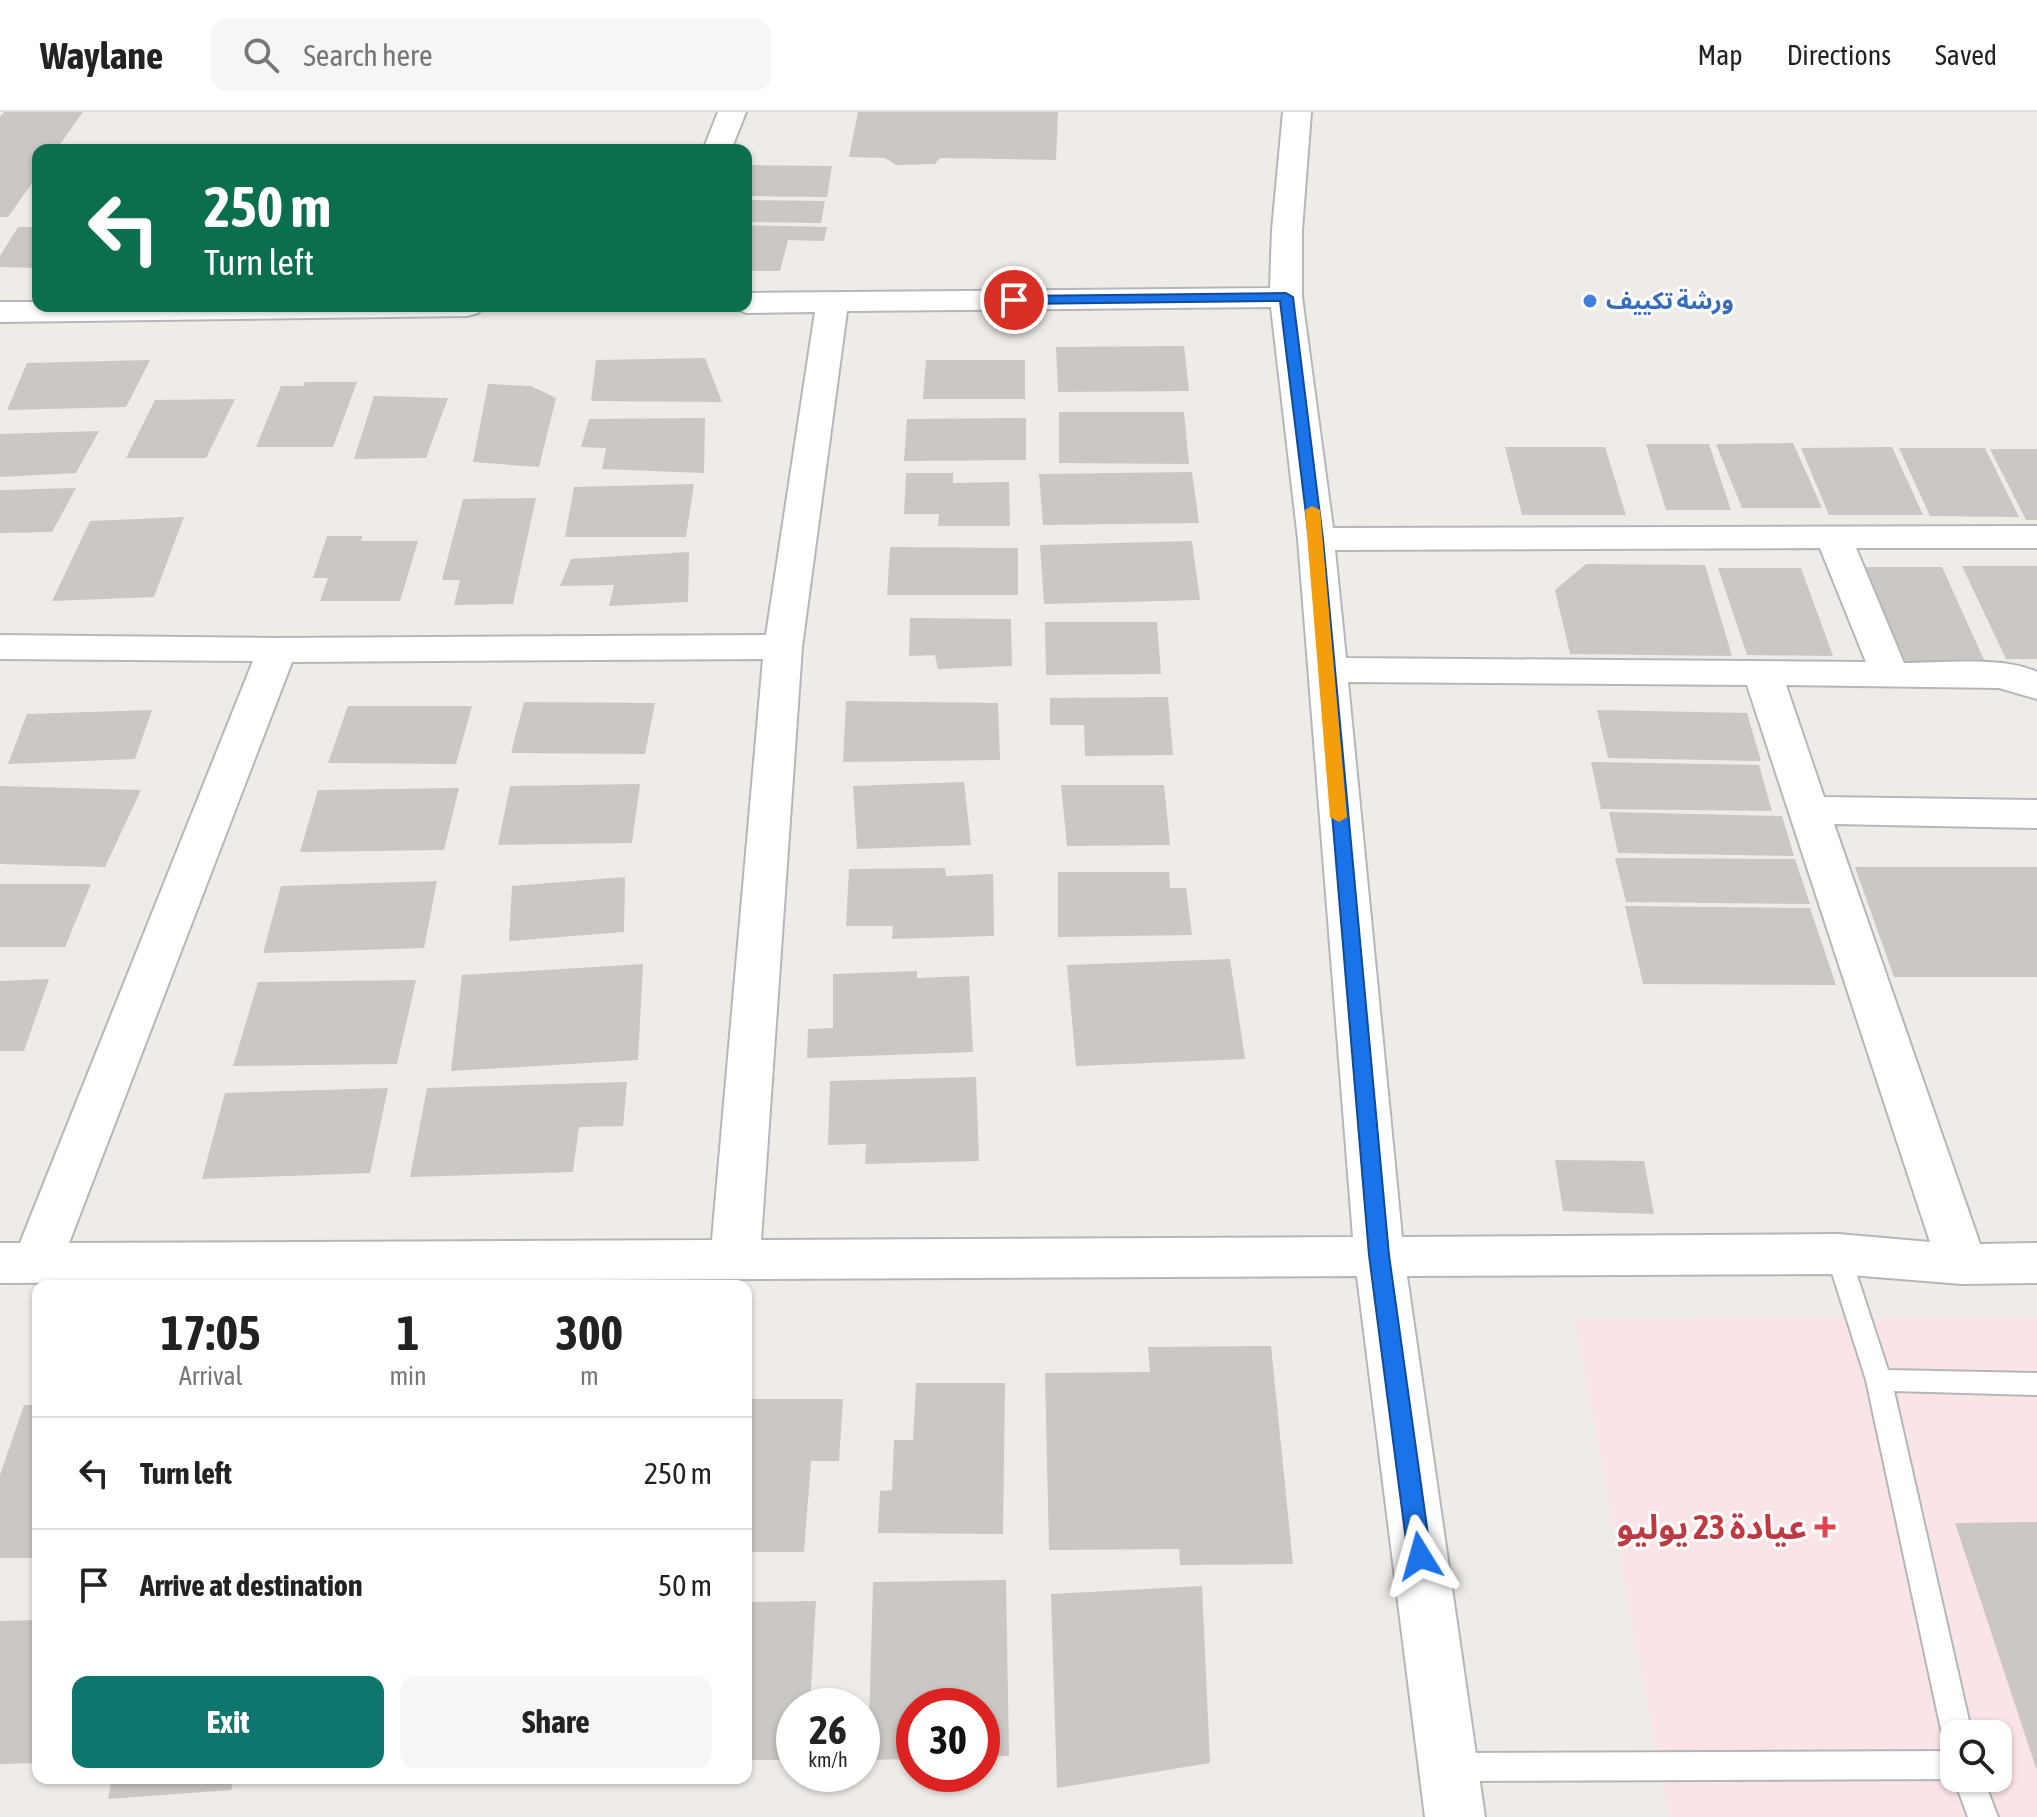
<!DOCTYPE html>
<html lang="en">
<head>
<meta charset="utf-8">
<style>
	:root { --surface:#fff; --page:#f6f6f6; --text:#222; --muted:#767676; --line:#e0e0e0; --accent:#0f766e }
	body { margin:0; font-family:"Asap Condensed","Noto Sans Arabic",sans-serif; background:var(--page); color:var(--text); height:100vh; display:flex; flex-direction:column; font-size:30px; white-space:nowrap }
	* { box-sizing:border-box; margin:0 }
	p { font-size:26px; color:var(--muted) }
	.icon { flex:none; width:44px; height:44px; fill:none; stroke:currentColor; stroke-width:2; stroke-linecap:round; stroke-linejoin:round }
	.map { position:relative; flex:1; overflow:hidden }
	.drawer { position:absolute; left:32px; top:1168px; width:720px; height:504px; display:flex; flex-direction:column; background:var(--surface); border-radius:16px; box-shadow:0 2px 6px #0004 }
	.drawer>* { flex:none }
	.top-card { position:absolute; left:32px; top:32px; width:720px; height:168px; border-radius:16px; box-shadow:0 2px 6px #0004; background:#0b6e4f; color:#fff; overflow:hidden }
	.buttons { position:absolute; left:1940px; top:1608px; display:grid; gap:16px }
	.buttons a { display:grid; place-items:center; width:72px; height:72px; border-radius:16px; background:var(--surface); box-shadow:0 2px 6px #0004; font-size:40px }
	.speed { position:absolute; left:776px; top:1576px; display:flex; gap:16px; font-size:40px; font-weight:700; text-align:center }
	.speed>* { display:grid; place-content:center; width:104px; height:104px; border-radius:50%; background:var(--surface); box-shadow:0 2px 6px #0004; line-height:1 }
	.speed small { font-size:20px; font-weight:400 }
	.speed .limit { border:12px solid #d22; background:#fff; color:#111 }
	.pin { position:absolute; display:grid; place-items:center; width:68px; height:68px; color:#fff; margin:-34px; border:4px solid #fff; border-radius:50%; box-shadow:0 2px 8px #0007 }
	.me { position:absolute; width:88px; margin:-44px; rotate:352deg; stroke-linejoin:round; filter:drop-shadow(0 0 6px #0008) }
	.turn { display:flex; align-items:center; gap:28px; height:168px; padding:0 40px; font-size:36px }
	.turn .icon { width:104px; height:104px; stroke-width:2.5 }
	.turn b { display:block; font-size:56px; line-height:68px }
	.eta { display:flex; justify-content:space-evenly; align-items:center; height:136px; text-align:center }
	.eta b { font-size:48px; font-weight:700; line-height:56px }
	.action { display:flex; gap:16px; margin-top:auto; padding:16px 40px }
	.action a { flex:1; height:92px; border-radius:16px; background:var(--accent); color:#fff; font-size:32px; font-weight:700; line-height:92px; text-align:center }
	.action a+a { background:var(--page); color:var(--text) }
	ul { padding:0; list-style:none }
	li { display:flex; align-items:center; gap:24px; height:112px; padding:0 40px; border-top:2px solid var(--line) }
	li div { flex:1 }
	li b { display:block; font-size:30px }
	li em { font-style:normal }
	header { display:flex; align-items:center; gap:48px; box-sizing:border-box; height:112px; padding:0 40px; background:var(--surface); border-bottom:2px solid var(--line) }
	header strong { font-size:38px }
	nav { display:flex; gap:44px; margin-inline-start:auto; font-size:28px }
	.search { width:560px; height:72px; background:var(--page); display:flex; align-items:center; gap:20px; box-sizing:border-box; padding:0 28px; border-radius:16px; color:var(--muted); font-size:30px }
	.map>svg:first-child { display:block }
	.medical { fill:#fbe4e5; fill-rule:evenodd }
	.building { fill:#cbc7c3 }
	.lines { fill:none; stroke-linecap:round; stroke-linejoin:round }
	.service-casing { stroke:#b4b7ba; stroke-width:4 }
	.minor-casing { stroke:#b4b7ba; stroke-width:4 }
	.service { fill:#fff; fill-rule:evenodd }
	.minor { fill:#fff; fill-rule:evenodd }
	.route { fill:#1a73e8; stroke:#114b97; stroke-width:2 }
	.slow { fill:#f59e0b }
	.shop-dot { fill:#3f7fe0; stroke:#fff; stroke-width:3 }
	.health-dot { fill:#e0444e; stroke:#fff; stroke-width:3 }
	.labels { text-anchor:middle; stroke-width:6; stroke-linejoin:round; paint-order:stroke }
	.far-shop-label { font-size:24px; font-weight:bold; fill:#366cbe; stroke:#fff; text-anchor:start }
	.near-health-label { font-size:34px; font-weight:bold; fill:#be3a42; stroke:#fff; text-anchor:end }
</style>
</head>
<body>
<header>
<strong>Waylane</strong>
<div class="search"><svg class="icon" aria-label="search" viewBox="0 0 24 24"><circle cx="10" cy="10" r="6"/><path d="M15 15l6 6"/></svg>Search here</div>
<nav><a>Map</a><a>Directions</a><a>Saved</a></nav>
</header>
<div class="map">
<svg width="2037" height="1705" viewBox="0 0 2037 1705">
	<rect width="100%" height="100%" fill="#efece7"/>
	<path class="medical" d="M2037 1206V1705H1669L1575 1207ZM1954 1622H1998V1666H1954Z"/>
	<g class="building">
		<path d="M4 0H83L56 38H38V63L8 105H0V5Z"/>
		<path d="M858 0H1058L1056 48 940 46 935 52 896 53 885 46 849 45Z"/>
		<path d="M749 53 832 54 827 85 746 84Z"/>
		<path d="M746 88 825 89 821 111 746 110Z"/>
		<path d="M746 113 827 115 824 129 788 128 780 159H746Z"/>
		<path d="M18 115H38V156L0 155V144Z"/>
		<path d="M1184 234 1189 279 1058 280 1056 235Z"/>
		<path d="M705 246 722 290 591 289 596 248Z"/>
		<path d="M150 248 126 295 7 298 27 251Z"/>
		<path d="M926 248H1025V287H923Z"/>
		<path d="M305 270H357L333 335H256L281 274H303Z"/>
		<path d="M488 272 531 274 556 286 539 355 473 350Z"/>
		<path d="M374 284 448 286 426 346 354 347Z"/>
		<path d="M235 287 206 346H126L155 288Z"/>
		<path d="M1059 300H1184L1189 352 1059 351Z"/>
		<path d="M705 306 704 361 602 357 606 336 581 335 589 307Z"/>
		<path d="M1026 306V348L904 349 907 307Z"/>
		<path d="M99 319 76 361 0 365V322Z"/>
		<path d="M1793 331 1822 396H1742L1716 332Z"/>
		<path d="M1646 332H1709L1731 398H1666Z"/>
		<path d="M1505 335H1605L1626 403H1522Z"/>
		<path d="M1892 335 1923 403H1829L1801 336Z"/>
		<path d="M1899 336H1985L2019 405 1930 404Z"/>
		<path d="M1990 337H2037V408H2026Z"/>
		<path d="M1192 360 1199 411 1043 413 1039 362Z"/>
		<path d="M906 361H953V371L1009 370 1010 414H938L939 402H904Z"/>
		<path d="M694 372 686 425H565L574 375Z"/>
		<path d="M76 376 52 420 0 421V378Z"/>
		<path d="M536 386 513 492 454 493 460 468H442L463 387Z"/>
		<path d="M184 405 154 485 52 489 90 409Z"/>
		<path d="M327 424H362L361 429H418L400 489H320L328 466H313Z"/>
		<path d="M1192 429 1200 488 1044 492 1040 433Z"/>
		<path d="M890 435 1018 436V483H887Z"/>
		<path d="M689 440 688 490 609 494 614 473 560 474 571 447Z"/>
		<path d="M1586 452 1705 453 1732 544 1570 542 1555 478Z"/>
		<path d="M1962 454H2037V547H2006Z"/>
		<path d="M1862 455H1942L1985 550H1902Z"/>
		<path d="M1718 456H1801L1833 544 1747 543Z"/>
		<path d="M910 506 1011 507 1012 554 938 557 935 543 909 544Z"/>
		<path d="M1045 510H1157L1161 562 1046 563Z"/>
		<path d="M1168 585 1173 643 1085 644 1084 613H1050V586Z"/>
		<path d="M846 589 998 591 1000 648 843 650Z"/>
		<path d="M524 590 655 591 645 642 511 641Z"/>
		<path d="M348 594H472L456 652 328 651Z"/>
		<path d="M152 598 135 647 8 652 27 602Z"/>
		<path d="M1597 598 1747 601 1761 649 1608 646Z"/>
		<path d="M1591 650 1759 653 1772 699 1601 697Z"/>
		<path d="M964 670 971 733 857 737 853 674Z"/>
		<path d="M640 672 632 731 498 733 510 674Z"/>
		<path d="M1061 673H1164L1170 733 1067 734Z"/>
		<path d="M0 674 141 678 105 755 0 752Z"/>
		<path d="M459 676 444 738 300 740 318 678Z"/>
		<path d="M1609 700 1782 704 1794 744 1618 741Z"/>
		<path d="M1615 746 1795 747 1810 792 1626 790Z"/>
		<path d="M1855 755H2037V865H1894Z"/>
		<path d="M945 756 946 764 993 762 994 824 892 827 893 814H846L849 757Z"/>
		<path d="M1058 760H1169L1170 776H1186L1192 823 1058 825Z"/>
		<path d="M625 765 624 820 509 829 512 774Z"/>
		<path d="M437 769 424 836 263 841 281 774Z"/>
		<path d="M0 772H91L65 835H0Z"/>
		<path d="M1625 794 1810 796 1836 873 1643 872Z"/>
		<path d="M1230 847 1245 947 1076 954 1067 853Z"/>
		<path d="M643 852 638 948 451 959 462 863Z"/>
		<path d="M917 859V866L969 864 973 940 807 946 808 917 833 916V862Z"/>
		<path d="M49 867 24 939H0V869Z"/>
		<path d="M416 868 397 952 233 954 258 870Z"/>
		<path d="M976 965 979 1049 865 1052 866 1032 828 1033 830 969Z"/>
		<path d="M627 970 623 1014 579 1015 573 1060 410 1065 427 976Z"/>
		<path d="M388 976 370 1061 202 1067 225 981Z"/>
		<path d="M1555 1048 1644 1049 1654 1102 1563 1099Z"/>
		<path d="M1271 1234 1293 1452 1180 1453 1179 1437 1049 1438 1045 1261 1150 1260 1148 1235Z"/>
		<path d="M916 1271H1005L1003 1422 878 1421 880 1379 892 1378 894 1328H913Z"/>
		<path d="M746 1287H843L839 1349H811L804 1440H746Z"/>
		<path d="M24 1293H38V1446H0V1363Z"/>
		<path d="M2037 1410V1656H2036L1955 1411Z"/>
		<path d="M1006 1468 1009 1644 982 1645V1594H914V1647L868 1648 873 1470Z"/>
		<path d="M1202 1474 1210 1651 1057 1676 1051 1482Z"/>
		<path d="M816 1489 810 1594H794V1648H746V1490Z"/>
		<path d="M38 1508V1651L0 1652V1509Z"/>
		<path d="M112 1666H234L231 1678 108 1687Z"/>
	</g>
	<g class="lines">
		<g class="service-casing">
			<g id="service">
				<path d="M1838 1132 1847 1135 1850 1142 1888 1258 2037 1261V1283L1894 1279 1972 1622H1954V1634L1947 1632 1942 1622 1866 1268 1826 1142 1829 1135Z"/>
				<path d="M1954 1639V1666H1983L1998 1705H1968L1954 1667 1449 1669 1439 1665 1434 1655 1439 1645 1449 1641Z"/>
			</g>
		</g>
		<g class="minor-casing">
			<g id="minor">
				<path d="M718 0H746L731 38H703Z"/>
				<path d="M1283 0H1311L1302 118V185L1333 416 2037 414V436H1856L1904 551C1941 551 2005 544 2037 560V587L1999 576 1786 573 1824 685 2037 688V716L1834 712 1980 1132 2037 1131V1171L1962 1172 1838 1162 1407 1164 1485 1705H1425L1357 1164 0 1171V1131H20L253 549 0 547V523L277 526 766 523 815 200 746 201 732 194H746V181L1270 176 1272 118ZM1271 195 1298 427 1353 1125 761 1128 802 535 847 199ZM1820 436 1866 550 1346 546 1335 438ZM763 547 712 1128 69 1131 292 550ZM1348 570 1747 573 1930 1130 1838 1122 1402 1125Z"/>
				<path d="M0 190H38V194H483L478 201 467 204 0 210Z"/>
			</g>
		</g>
		<use href="#service" class="service"/>
		<use href="#minor" class="minor"/>
	</g>
	<path class="route" d="M1286 181 1293 185 1323 427 1389 1143 1431 1444 1428 1451 1420 1454 1412 1451 1408 1444 1369 1143 1309 427 1280 189 1014 192 1007 188 1014 184Z"/>
	<path class="slow" d="M1312 394 1320 398 1347 705 1339 710 1330 705 1305 398Z"/>
	<circle class="shop-dot" cx="1590" cy="189" r="8"/>
	<path class="health-dot" d="M1821 1403h8v8h8v8h-8v8h-8v-8h-8v-8h8z"/>
	<g class="labels">
		<g class="far-shop-label">
			<text x="1606" y="197">ورشة تكييف</text>
		</g>
		<g class="near-health-label">
			<text x="1807" y="1427">عيادة 23 يوليو</text>
		</g>
	</g>
</svg>
<div class="buttons">
<a><svg class="icon" aria-label="search" viewBox="0 0 24 24"><circle cx="10" cy="10" r="6"/><path d="M15 15l6 6"/></svg></a>
</div>
<div class="speed"><div>26<small>km/h</small></div><div class="limit">30</div></div>
<div class="pin" style="left:1014px;top:188px;background:#d93025"><svg class="icon" aria-label="arrive" viewBox="0 0 24 24"><path d="M6 21V4h12l-3 4 3 4H6"/></svg></div>
<svg class="me" style="left:1420px;top:1444px" viewBox="-20 -20 40 40"><path d="M0-17L14 15 0 8-14 15z" fill="#1a73e8" stroke="#fff" stroke-width="4"/></svg>
<div class="top-card">
<div class="turn"><svg class="icon" aria-label="left" viewBox="0 0 24 24"><path d="M17 20v-9H6M10 6l-5 5 5 5"/></svg><div><b>250 m</b>Turn left</div></div>
</div>
<section class="drawer">
<div class="eta">
<div><b>17:05</b><p>Arrival</p></div>
<div><b>1</b><p>min</p></div>
<div><b>300</b><p>m</p></div>
</div>
<ul>
<li><svg class="icon" aria-label="left" viewBox="0 0 24 24"><path d="M17 20v-9H6M10 6l-5 5 5 5"/></svg><div><b>Turn left</b></div><em>250 m</em></li>
<li><svg class="icon" aria-label="arrive" viewBox="0 0 24 24"><path d="M6 21V4h12l-3 4 3 4H6"/></svg><div><b>Arrive at destination</b></div><em>50 m</em></li>
</ul>
<div class="action"><a>Exit</a><a>Share</a></div>
</section>
</div>
</body>
</html>
